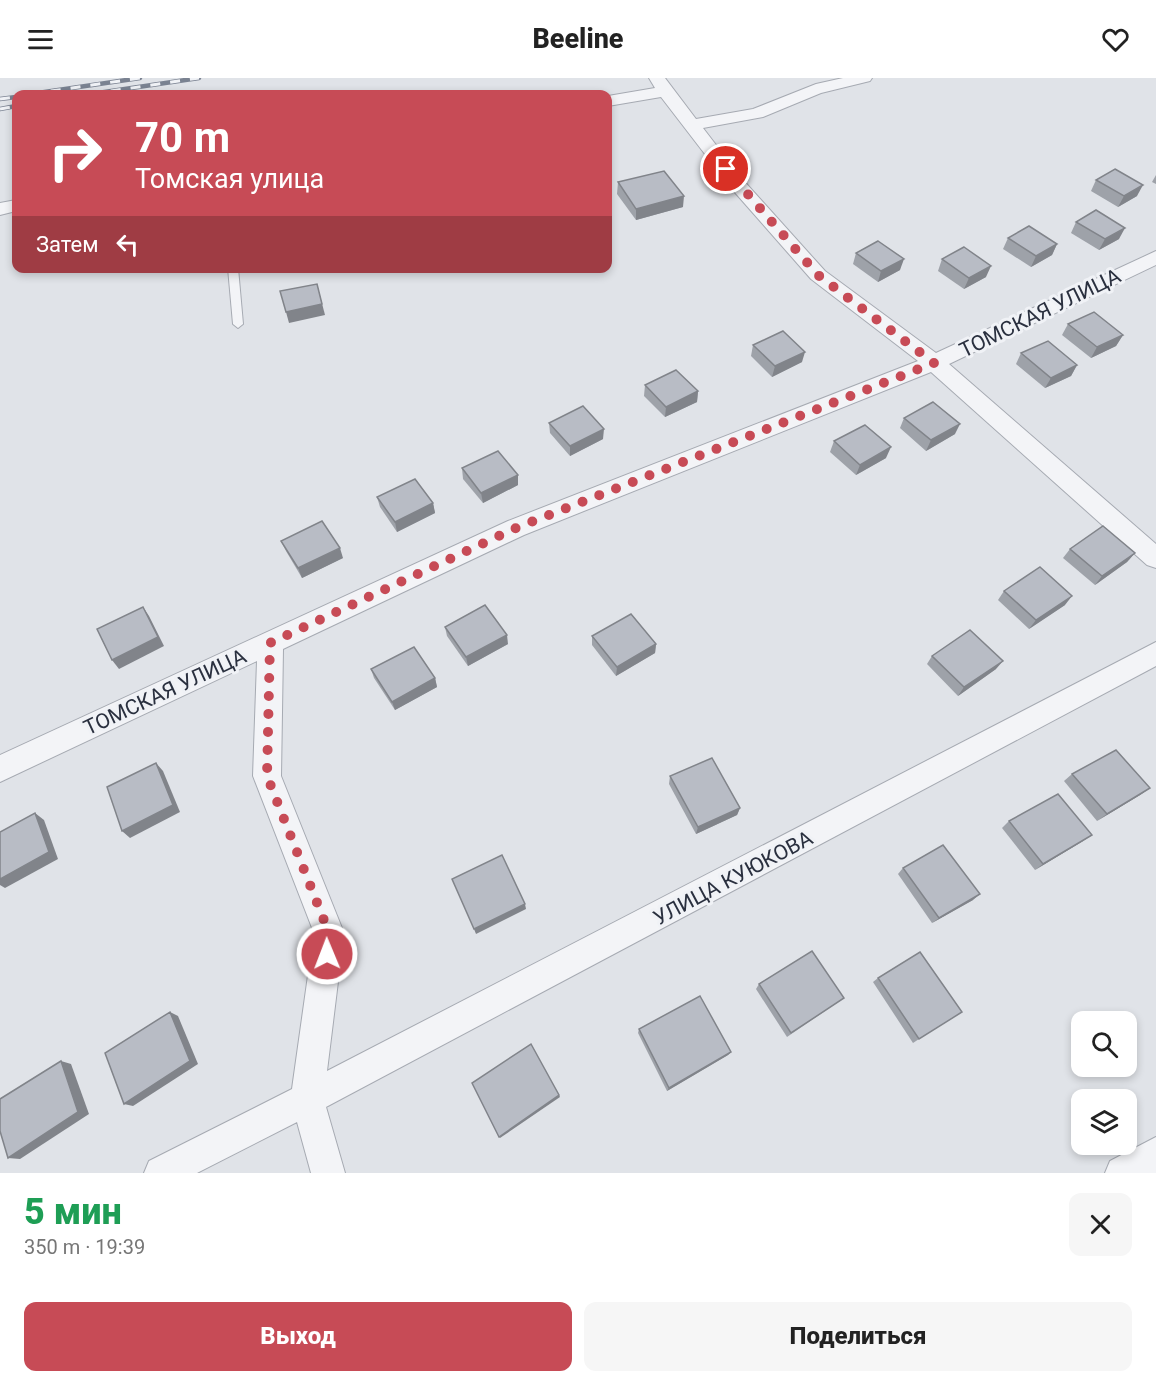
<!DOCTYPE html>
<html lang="ru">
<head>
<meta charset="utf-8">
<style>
	:root { --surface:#fff; --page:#f6f6f6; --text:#222; --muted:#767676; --accent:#c74b56 }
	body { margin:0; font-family:Roboto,sans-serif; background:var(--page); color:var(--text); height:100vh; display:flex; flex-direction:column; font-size:22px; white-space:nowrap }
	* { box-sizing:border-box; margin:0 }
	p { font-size:20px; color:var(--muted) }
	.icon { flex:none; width:33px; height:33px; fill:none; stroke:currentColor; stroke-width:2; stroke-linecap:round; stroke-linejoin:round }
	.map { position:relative; height:1095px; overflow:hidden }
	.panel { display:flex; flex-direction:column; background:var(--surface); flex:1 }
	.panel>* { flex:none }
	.hud { position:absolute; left:12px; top:12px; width:600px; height:183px; border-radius:12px; box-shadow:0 3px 9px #0003; background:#c74b56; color:#fff; overflow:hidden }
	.buttons { position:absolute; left:1071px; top:933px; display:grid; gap:12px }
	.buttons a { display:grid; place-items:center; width:66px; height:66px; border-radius:12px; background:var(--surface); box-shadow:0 3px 9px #0003; font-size:30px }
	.pin { position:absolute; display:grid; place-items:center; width:51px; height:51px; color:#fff; margin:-26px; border:3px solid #fff; border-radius:50%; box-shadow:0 2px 6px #0007 }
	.me { position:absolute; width:66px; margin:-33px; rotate:359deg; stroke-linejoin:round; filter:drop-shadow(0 0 4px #0008) }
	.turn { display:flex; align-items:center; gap:21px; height:126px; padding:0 24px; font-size:27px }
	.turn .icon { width:78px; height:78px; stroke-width:2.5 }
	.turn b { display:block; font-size:42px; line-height:51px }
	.then { display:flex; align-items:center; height:57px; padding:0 24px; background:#0003; gap:12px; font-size:22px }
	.round { display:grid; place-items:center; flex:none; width:63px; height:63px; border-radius:12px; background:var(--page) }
	.summary { display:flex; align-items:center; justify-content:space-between; height:102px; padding:0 24px }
	h1 { font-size:36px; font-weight:800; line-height:45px; color:#1e9e55 }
	.cta { display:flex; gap:12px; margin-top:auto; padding:12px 24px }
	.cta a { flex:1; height:69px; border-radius:12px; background:var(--accent); color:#fff; font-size:24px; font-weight:800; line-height:69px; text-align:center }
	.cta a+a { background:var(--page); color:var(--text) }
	header { display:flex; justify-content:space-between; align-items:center; height:78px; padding:0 24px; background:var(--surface); font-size:27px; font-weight:800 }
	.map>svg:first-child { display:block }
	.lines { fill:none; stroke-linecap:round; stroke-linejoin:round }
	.service-casing { stroke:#a6aab2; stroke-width:2 }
	.minor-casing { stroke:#a6aab2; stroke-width:2 }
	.service { fill:#f3f4f7; fill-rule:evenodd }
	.minor { fill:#f3f4f7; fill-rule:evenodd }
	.rail-casing { stroke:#7a8291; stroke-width:4.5 }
	.rail { stroke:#f0f2f6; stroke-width:3; stroke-dasharray:10; stroke-linecap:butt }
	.wall { fill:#9ea2a9 }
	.shaded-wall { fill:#81848a }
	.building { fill:#b8bcc5; stroke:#81848a; stroke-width:1.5 }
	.route { stroke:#c74b56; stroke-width:10; stroke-dasharray:0 18 }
	.labels { text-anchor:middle; stroke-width:6; stroke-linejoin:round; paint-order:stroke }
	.street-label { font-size:21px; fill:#2a303f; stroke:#f0f2f6 }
</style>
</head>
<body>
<header><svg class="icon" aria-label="menu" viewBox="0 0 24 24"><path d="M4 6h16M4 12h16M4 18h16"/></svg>Beeline<svg class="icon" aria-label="heart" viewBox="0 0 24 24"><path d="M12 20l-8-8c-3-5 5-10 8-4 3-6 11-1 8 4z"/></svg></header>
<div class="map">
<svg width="1156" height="1095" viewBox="0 0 1156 1095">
	<rect width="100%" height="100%" fill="#e0e3e8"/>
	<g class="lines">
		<g class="service-casing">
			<path id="service" d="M228 190H238L243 246 238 250 233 246Z"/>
		</g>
		<g class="minor-casing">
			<g id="minor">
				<path d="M649 0H665L696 41 753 31 816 6 843 0H872L870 3 821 15 763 39 703 50 743 102 825 193 936 275 1156 173V187L949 286 1156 466V490L1147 487 931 294 524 457 283 571 281 698 344 855 327 993 1156 564V588L326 1029 345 1095H311L297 1044 197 1095H144L149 1083 292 1011 314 855 253 698 257 583 0 704V677L508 443 918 283 811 201 731 110 661 19 608 28V18L655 10Z"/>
				<path d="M16 122V133L0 137V125Z"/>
				<path d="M1156 1059V1095H1105L1110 1083Z"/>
			</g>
		</g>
		<use href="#service" class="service"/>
		<use href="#minor" class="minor"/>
		<g class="rail-casing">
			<g id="rail">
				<path d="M31 16 140 0"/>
				<path d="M91 16 199 0"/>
				<path d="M0 21 16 19"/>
				<path d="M0 31 16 28"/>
			</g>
		</g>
		<use href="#rail" class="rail"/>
	</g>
	<g class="wall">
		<path d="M1156 97V106L1152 104Z"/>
		<path d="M1096 102 1137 118 1118 129 1091 113Z"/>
		<path d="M618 104 683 129 636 142 617 116Z"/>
		<path d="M1076 144 1119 161 1099 172 1071 155Z"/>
		<path d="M1008 160 1057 166 1052 177 1031 189 1003 171Z"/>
		<path d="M856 175 900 192 878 204 853 186Z"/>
		<path d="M942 181 986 199 964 211 938 193Z"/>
		<path d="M1068 246 1123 257 1116 268 1091 280 1062 257Z"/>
		<path d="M753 267 802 284 772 299 751 278Z"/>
		<path d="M1021 275 1077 287 1071 298 1045 310 1016 286Z"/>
		<path d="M645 307 698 313 697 324 665 339 644 318Z"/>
		<path d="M904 340 955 356 926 373 900 350Z"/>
		<path d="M549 345 603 361 570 378 550 355Z"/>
		<path d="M834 363 886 380 856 397 830 374Z"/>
		<path d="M462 390 518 397V407L483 425 463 401Z"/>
		<path d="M377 419 433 425 435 435 397 454 380 429Z"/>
		<path d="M281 463 343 480 302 500 286 473Z"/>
		<path d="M1070 471 1135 475 1127 484 1095 507 1063 480Z"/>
		<path d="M1004 513 1065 527 1029 551 998 522Z"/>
		<path d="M445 549 508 566 468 588 447 558Z"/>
		<path d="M592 558 656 566 655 575 616 598 592 567Z"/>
		<path d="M932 578 996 591 958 618 927 586Z"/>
		<path d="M371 591 435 600 437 609 395 632 374 600Z"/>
		<path d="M1072 696 1150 710 1140 717 1097 743 1064 703Z"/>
		<path d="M670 698 740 730 737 737 696 756 669 706Z"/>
		<path d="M1009 743 1083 763 1035 792 1002 750Z"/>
		<path d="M903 790 973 822 932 845 898 796Z"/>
		<path d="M878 900 919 961 913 965 873 904Z"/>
		<path d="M759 906 844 920 787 959 756 911Z"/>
		<path d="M639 951 731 974 728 977 667 1013 638 955Z"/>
	</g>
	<g class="shaded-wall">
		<path d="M1143 107 1137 118 1118 129 1124 118Z"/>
		<path d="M684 118 683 129 636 142V131Z"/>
		<path d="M1125 150 1119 161 1099 172 1105 161Z"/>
		<path d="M1057 166 1052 177 1031 189 1036 178Z"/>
		<path d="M904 181 900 192 878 204 881 193Z"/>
		<path d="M991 188 986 199 964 211 969 200Z"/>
		<path d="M317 206 325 237 289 245 286 234Z"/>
		<path d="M1123 257 1116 268 1091 280 1097 269Z"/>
		<path d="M805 274 802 284 772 299 775 288Z"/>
		<path d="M1077 287 1071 298 1045 310 1051 300Z"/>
		<path d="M698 313 697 324 665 339 666 329Z"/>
		<path d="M960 346 955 356 926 373 931 362Z"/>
		<path d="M604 351 603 361 570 378V368Z"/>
		<path d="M891 369 886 380 856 397 860 387Z"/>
		<path d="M518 397V407L483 425 481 415Z"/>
		<path d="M433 425 435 435 397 454 395 444Z"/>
		<path d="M340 470 343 480 302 500 298 490Z"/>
		<path d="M1135 475 1127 484 1095 507 1102 498Z"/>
		<path d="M1072 518 1065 527 1029 551 1036 542Z"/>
		<path d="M143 529 149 538 164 568 119 591 112 582Z"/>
		<path d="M507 557 508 566 468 588 466 579Z"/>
		<path d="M656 566 655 575 616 598 617 589Z"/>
		<path d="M1003 583 996 591 958 618 964 609Z"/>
		<path d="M435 600 437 609 395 632 392 624Z"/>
		<path d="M156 685 163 693 180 734 130 760 122 753Z"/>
		<path d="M1150 710 1140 717 1097 743 1107 736Z"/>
		<path d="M740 730 737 737 696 756 698 749Z"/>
		<path d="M35 735 44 742 58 781 5 810 0 807V801Z"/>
		<path d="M1092 757 1083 763 1035 792 1043 786Z"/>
		<path d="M980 816 973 822 932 845 939 840Z"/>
		<path d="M525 826 526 831 476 856 474 851Z"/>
		<path d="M170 934 178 938 198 986 133 1028 124 1026Z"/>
		<path d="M731 974 728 977 667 1013 669 1010Z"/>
		<path d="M61 983 71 986 89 1036 20 1081 8 1080Z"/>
		<path d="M559 1017 560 1019 500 1060 499 1059Z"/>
	</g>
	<g class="building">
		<path d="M1115 91 1143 107 1124 118 1096 102Z"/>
		<path d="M664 93 684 118 636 131 618 104Z"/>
		<path d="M1096 132 1125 150 1105 161 1076 144Z"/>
		<path d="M1029 148 1057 166 1036 178 1008 160Z"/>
		<path d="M878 163 904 181 881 193 856 175Z"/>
		<path d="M964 169 991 188 969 200 942 181Z"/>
		<path d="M317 206 322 226 286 234 280 213Z"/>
		<path d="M1094 234 1123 257 1097 269 1068 246Z"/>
		<path d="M783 253 805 274 775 288 753 267Z"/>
		<path d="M1048 263 1077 287 1051 300 1021 275Z"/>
		<path d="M676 292 698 313 666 329 645 307Z"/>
		<path d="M933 324 960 346 931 362 904 340Z"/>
		<path d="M583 328 604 351 570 368 549 345Z"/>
		<path d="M865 347 891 369 860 387 834 363Z"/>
		<path d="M498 373 518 397 481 415 462 390Z"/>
		<path d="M415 401 433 425 395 444 377 419Z"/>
		<path d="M322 443 340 470 298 490 281 463Z"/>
		<path d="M1103 448 1135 475 1102 498 1070 471Z"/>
		<path d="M1040 489 1072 518 1036 542 1004 513Z"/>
		<path d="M485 527 507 557 466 579 445 549Z"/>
		<path d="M143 529 158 559 112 582 97 551Z"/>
		<path d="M631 536 656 566 617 589 592 558Z"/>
		<path d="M970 552 1003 583 964 609 932 578Z"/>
		<path d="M414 569 435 600 392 624 371 591Z"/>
		<path d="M1116 672 1150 710 1107 736 1072 696Z"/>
		<path d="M712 680 740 730 698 749 670 698Z"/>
		<path d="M156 685 173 727 122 753 107 709Z"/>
		<path d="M1058 716 1092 757 1043 786 1009 743Z"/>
		<path d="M35 735 49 774 0 801V754Z"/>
		<path d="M943 767 980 816 939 840 903 790Z"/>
		<path d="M502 777 525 826 474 851 452 801Z"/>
		<path d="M812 873 844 920 791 955 759 906Z"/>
		<path d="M920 874 962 934 919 961 878 900Z"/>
		<path d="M700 918 731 974 669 1010 639 951Z"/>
		<path d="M170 934 190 983 124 1026 105 975Z"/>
		<path d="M531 966 559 1017 499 1059 472 1005Z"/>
		<path d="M61 983 78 1034 8 1080 0 1053V1021Z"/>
	</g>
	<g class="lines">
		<path class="route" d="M327 876 329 855 267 698 270 565 516 450 934 285 818 197 726 91"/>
	</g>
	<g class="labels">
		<g class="street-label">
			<text transform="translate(1040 235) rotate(-26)" y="7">ТОМСКАЯ УЛИЦА</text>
			<text transform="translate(165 614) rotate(-25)" y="7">ТОМСКАЯ УЛИЦА</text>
			<text transform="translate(733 800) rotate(-28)" y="7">УЛИЦА КУЮКОВА</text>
		</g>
	</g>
</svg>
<div class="buttons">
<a><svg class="icon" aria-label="search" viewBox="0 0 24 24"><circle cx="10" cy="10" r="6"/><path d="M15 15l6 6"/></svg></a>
<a><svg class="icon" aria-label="layers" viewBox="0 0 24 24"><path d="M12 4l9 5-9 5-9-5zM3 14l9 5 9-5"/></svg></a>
</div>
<div class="pin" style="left:726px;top:91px;background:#d93025"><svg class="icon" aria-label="arrive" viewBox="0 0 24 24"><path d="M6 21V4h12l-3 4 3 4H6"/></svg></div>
<svg class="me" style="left:327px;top:876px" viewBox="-20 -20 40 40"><circle r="17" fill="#c74b56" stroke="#fff" stroke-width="3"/><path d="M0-11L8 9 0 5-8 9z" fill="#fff"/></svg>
<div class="hud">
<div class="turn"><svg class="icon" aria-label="right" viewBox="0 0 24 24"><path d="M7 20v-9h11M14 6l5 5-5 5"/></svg><div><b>70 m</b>Томская улица</div></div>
<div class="then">Затем<svg class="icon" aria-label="left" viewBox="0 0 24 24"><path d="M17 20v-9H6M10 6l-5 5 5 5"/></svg></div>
</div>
</div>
<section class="panel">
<div class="summary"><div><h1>5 мин</h1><p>350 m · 19:39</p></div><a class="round"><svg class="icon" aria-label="close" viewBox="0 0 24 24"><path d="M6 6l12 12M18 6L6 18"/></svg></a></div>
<div class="cta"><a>Выход</a><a>Поделиться</a></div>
</section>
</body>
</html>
